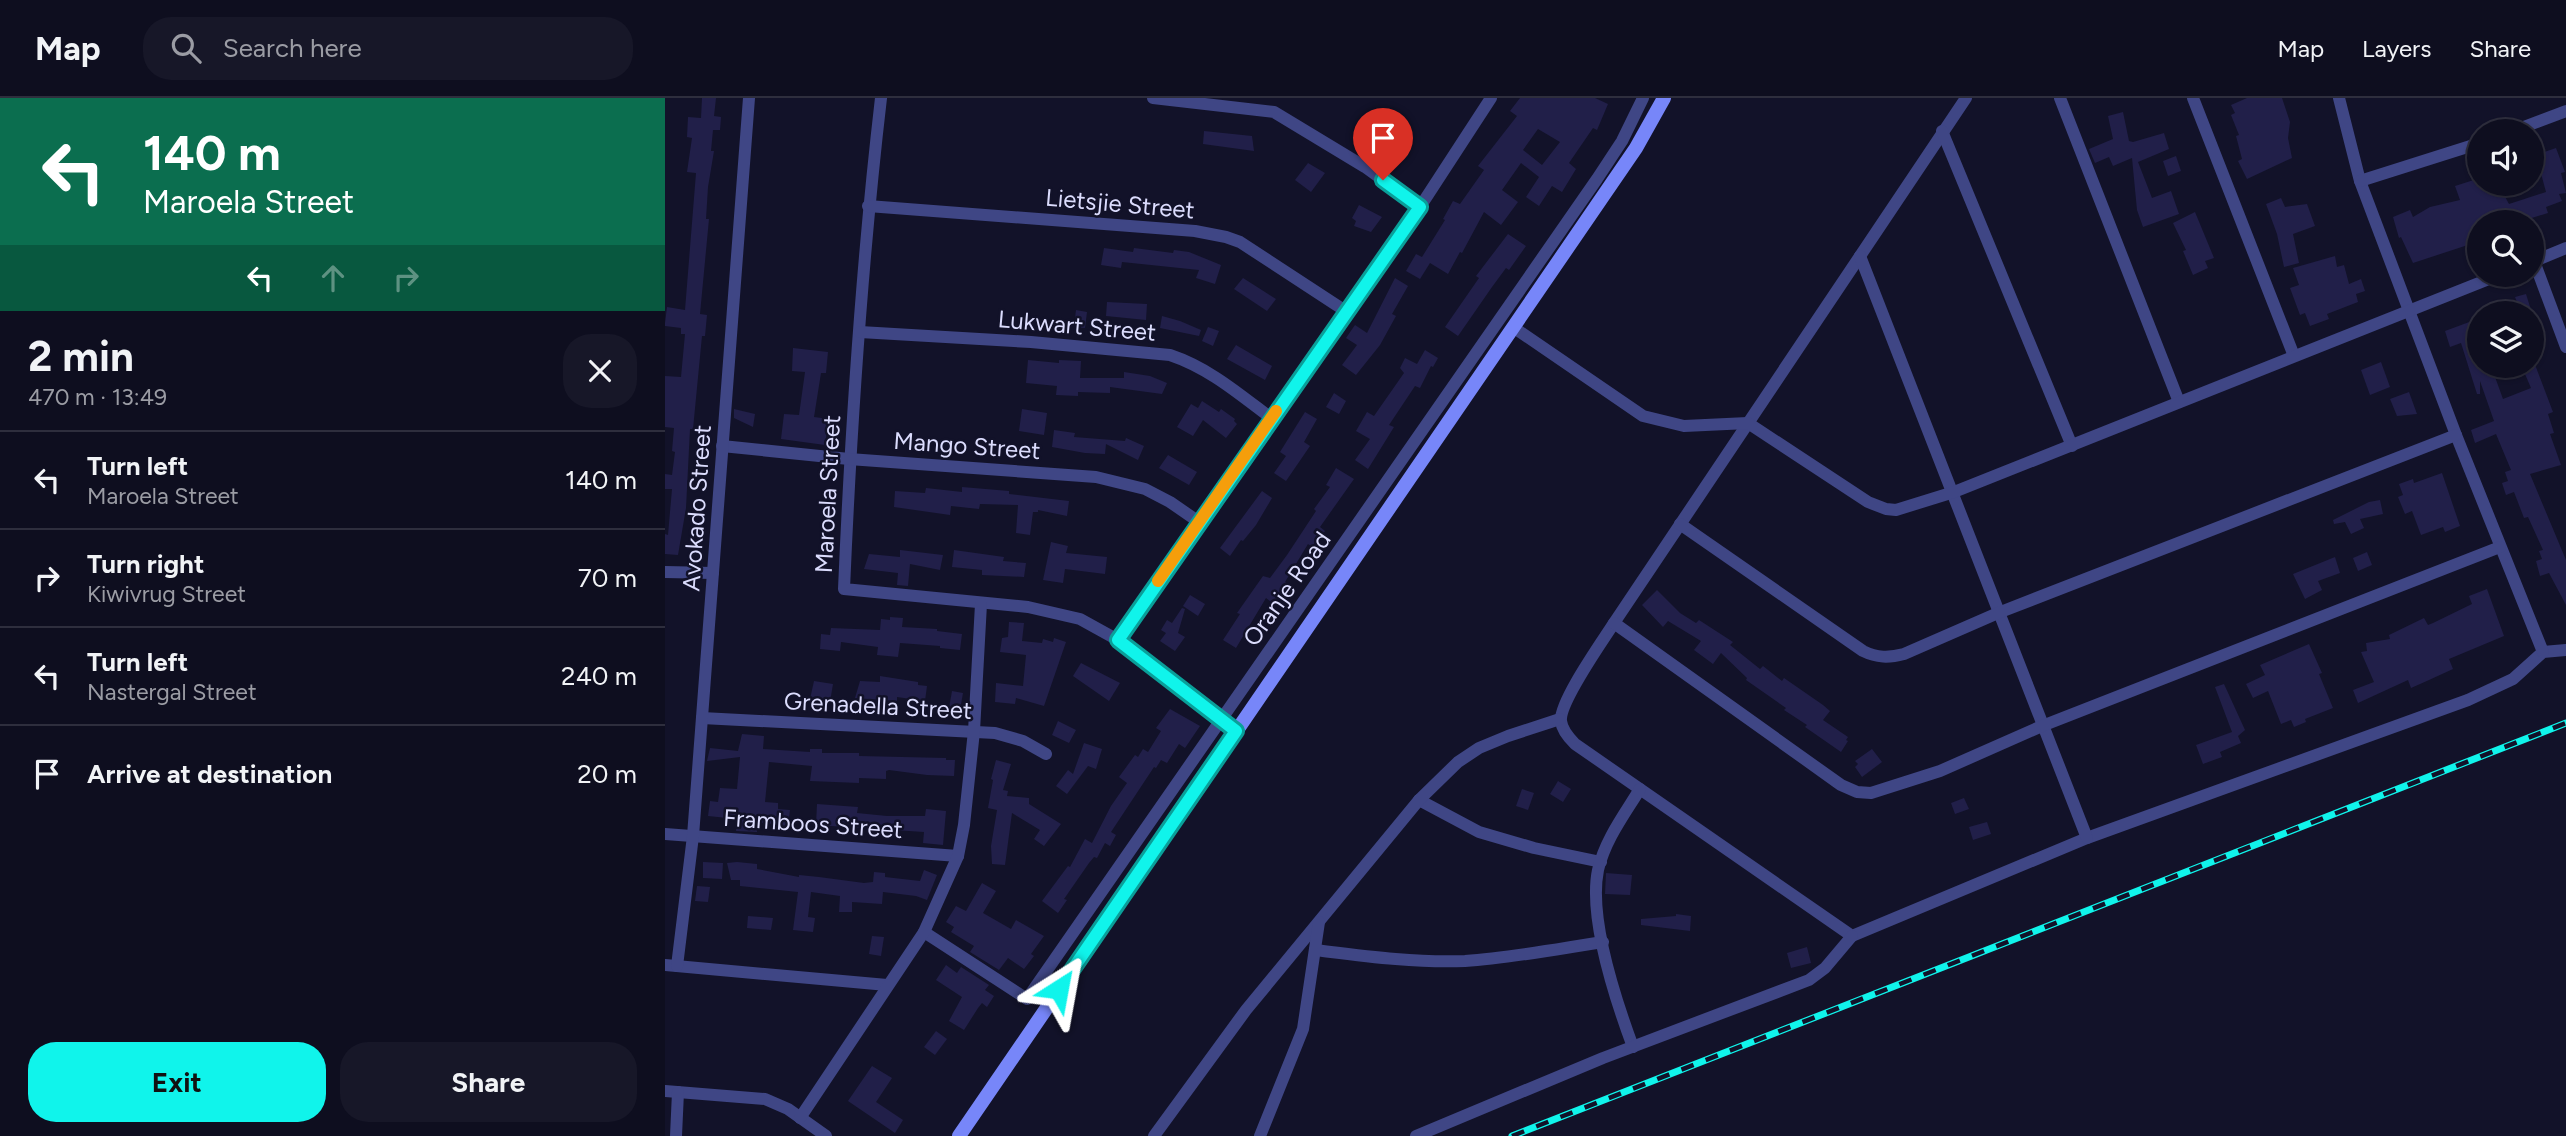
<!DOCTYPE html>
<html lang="en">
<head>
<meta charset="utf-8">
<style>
	:root { --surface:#0e0e1f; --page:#171728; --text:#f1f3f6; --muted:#9b9ca4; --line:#2e2e3d; --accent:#10f4eb }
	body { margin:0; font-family:Figtree,sans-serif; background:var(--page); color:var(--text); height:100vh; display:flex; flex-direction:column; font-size:26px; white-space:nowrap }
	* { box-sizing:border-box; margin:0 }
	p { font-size:23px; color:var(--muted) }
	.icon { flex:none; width:38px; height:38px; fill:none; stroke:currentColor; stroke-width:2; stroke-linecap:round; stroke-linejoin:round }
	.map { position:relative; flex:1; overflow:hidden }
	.panel { display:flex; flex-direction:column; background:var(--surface); width:665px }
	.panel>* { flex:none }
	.guide { background:#0b6e4f; color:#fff; overflow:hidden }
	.tools { position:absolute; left:1802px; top:21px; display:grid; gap:14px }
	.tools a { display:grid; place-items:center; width:77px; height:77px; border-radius:50%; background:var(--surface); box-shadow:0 2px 5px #0004,0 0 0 2px var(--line); font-size:35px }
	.pin { position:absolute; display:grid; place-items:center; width:60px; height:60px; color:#fff; margin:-72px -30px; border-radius:50% 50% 50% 0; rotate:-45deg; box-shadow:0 0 7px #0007 }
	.pin .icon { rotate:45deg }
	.me { position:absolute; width:77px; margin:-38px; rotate:34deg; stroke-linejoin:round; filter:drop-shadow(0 0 5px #0008) }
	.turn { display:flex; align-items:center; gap:24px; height:147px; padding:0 28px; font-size:32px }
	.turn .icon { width:91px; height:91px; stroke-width:2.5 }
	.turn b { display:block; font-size:49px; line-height:60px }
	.lanes { display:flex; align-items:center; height:66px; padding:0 28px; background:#0003; justify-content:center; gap:35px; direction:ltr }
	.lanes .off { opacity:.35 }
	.round { display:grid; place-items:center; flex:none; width:74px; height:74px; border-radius:28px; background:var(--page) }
	.headline { display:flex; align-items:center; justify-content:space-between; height:119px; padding:0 28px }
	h1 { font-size:42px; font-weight:700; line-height:52px }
	.button { display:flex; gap:14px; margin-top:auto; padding:14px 28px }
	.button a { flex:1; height:80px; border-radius:28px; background:var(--accent); color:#111; font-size:28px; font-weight:700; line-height:80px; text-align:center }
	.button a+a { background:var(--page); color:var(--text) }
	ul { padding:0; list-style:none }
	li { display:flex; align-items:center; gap:21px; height:98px; padding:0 28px; border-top:2px solid var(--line) }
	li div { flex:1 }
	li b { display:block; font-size:26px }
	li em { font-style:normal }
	header { display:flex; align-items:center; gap:42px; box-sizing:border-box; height:98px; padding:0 35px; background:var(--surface); border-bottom:2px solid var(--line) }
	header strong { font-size:33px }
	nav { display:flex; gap:38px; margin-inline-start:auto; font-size:24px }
	.search { width:490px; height:63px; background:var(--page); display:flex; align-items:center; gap:18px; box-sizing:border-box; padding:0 24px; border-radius:28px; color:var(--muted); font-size:26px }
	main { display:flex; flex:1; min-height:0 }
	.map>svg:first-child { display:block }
	.building { fill:#211f49; fill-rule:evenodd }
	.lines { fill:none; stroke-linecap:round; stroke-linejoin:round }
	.street { stroke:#3f4685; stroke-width:12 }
	.secondary { stroke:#7786f9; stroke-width:14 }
	.rail-casing { stroke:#10f4eb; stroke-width:7 }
	.rail { stroke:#121229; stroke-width:4.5; stroke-dasharray:13; stroke-linecap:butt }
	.route-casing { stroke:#0a9f99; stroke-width:18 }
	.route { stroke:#10f4eb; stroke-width:12 }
	.slow { stroke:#f59e0b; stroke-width:12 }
	.labels { text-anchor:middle; stroke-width:5; stroke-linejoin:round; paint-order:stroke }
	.street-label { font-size:24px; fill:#dbdcfd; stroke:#121229 }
</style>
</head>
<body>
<header>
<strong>Map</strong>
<div class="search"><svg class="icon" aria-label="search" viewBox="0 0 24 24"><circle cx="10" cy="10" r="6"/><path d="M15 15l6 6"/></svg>Search here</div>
<nav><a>Map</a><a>Layers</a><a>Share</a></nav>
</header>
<main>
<section class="panel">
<div class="guide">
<div class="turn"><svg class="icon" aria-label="left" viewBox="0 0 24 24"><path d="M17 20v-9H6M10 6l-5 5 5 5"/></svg><div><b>140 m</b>Maroela Street</div></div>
<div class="lanes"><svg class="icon" aria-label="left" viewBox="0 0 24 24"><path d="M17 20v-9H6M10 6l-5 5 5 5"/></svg><svg class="icon off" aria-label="ahead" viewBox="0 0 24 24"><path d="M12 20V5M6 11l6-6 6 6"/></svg><svg class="icon off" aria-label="right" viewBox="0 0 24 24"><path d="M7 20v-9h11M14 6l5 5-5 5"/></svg></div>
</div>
<div class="headline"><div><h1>2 min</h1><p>470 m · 13:49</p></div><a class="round"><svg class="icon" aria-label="close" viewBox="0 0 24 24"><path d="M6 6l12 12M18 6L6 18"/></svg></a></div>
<ul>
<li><svg class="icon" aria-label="left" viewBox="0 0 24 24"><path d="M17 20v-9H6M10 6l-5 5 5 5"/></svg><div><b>Turn left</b><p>Maroela Street</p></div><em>140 m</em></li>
<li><svg class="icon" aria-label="right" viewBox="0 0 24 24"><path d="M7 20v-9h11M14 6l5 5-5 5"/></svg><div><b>Turn right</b><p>Kiwivrug Street</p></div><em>70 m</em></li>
<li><svg class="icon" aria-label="left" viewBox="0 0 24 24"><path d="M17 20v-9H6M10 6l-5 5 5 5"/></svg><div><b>Turn left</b><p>Nastergal Street</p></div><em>240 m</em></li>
<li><svg class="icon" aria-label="arrive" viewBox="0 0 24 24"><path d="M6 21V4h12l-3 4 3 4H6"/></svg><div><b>Arrive at destination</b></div><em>20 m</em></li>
</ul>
<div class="button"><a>Exit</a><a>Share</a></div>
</section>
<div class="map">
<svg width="1901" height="1038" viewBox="0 0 1901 1038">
	<rect width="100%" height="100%" fill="#121229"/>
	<g class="building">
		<path d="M37 0H51L49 18 56 19 55 32H48L46 53H49L43 89 41 121H44L35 216 42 217 40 238H37L28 331H25L21 410 13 457 0 456V436L3 437 7 391H0V376L7 377 10 354 7 353 9 330 0 329V278L16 279 20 236H16V230L0 228V225L2 209 20 212 31 75 22 74 27 40 22 39 23 19 36 20Z"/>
		<path d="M855 0H930L943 6 932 32 928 30 904 65 911 71 897 94 887 88 874 108 861 99 874 79 856 65 837 92 853 104 836 127 819 114 797 155 795 154 783 176 765 165 755 181 741 173 751 156 757 159 780 122 778 121 788 103 795 106 819 72 813 68 852 18 845 13ZM873 31 895 44 877 67 858 52Z"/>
		<path d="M1582 0H1617L1625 24 1623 40 1627 60 1582 81 1573 63 1577 61 1571 38 1574 37 1566 17 1570 15 1566 7Z"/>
		<path d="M1458 14 1464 43 1468 44 1499 35 1504 51 1473 64 1487 100 1506 93 1514 116 1478 129 1472 112 1467 60 1448 68 1444 59 1430 65 1424 51 1448 41 1443 18Z"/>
		<path d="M539 33 587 38 589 53 538 46Z"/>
		<path d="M1891 50 1900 74 1896 75 1901 95 1894 96 1897 103 1881 109 1883 115 1854 124H1815V143L1748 165 1736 139 1734 140 1728 119 1745 112 1748 119 1765 109 1795 102 1790 88 1815 80V86H1833L1844 106 1881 94 1871 57Z"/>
		<path d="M1511 58 1516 73 1503 78 1498 63Z"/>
		<path d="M643 65 660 75 646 94 630 82Z"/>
		<path d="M1616 100 1620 109 1642 106 1650 128 1628 136 1634 165 1619 169 1612 136 1601 106Z"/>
		<path d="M694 107 717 119 706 134 689 128 691 123 687 120Z"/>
		<path d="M1530 114 1549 160 1540 163 1543 170 1528 177 1518 153 1521 152 1508 125Z"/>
		<path d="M843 136 861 148 844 172 841 170 827 189 793 238 780 229 814 180 811 178Z"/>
		<path d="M439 150 468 154 469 150 508 155 509 152 524 154 556 167 550 186 531 180 534 172 457 164 456 170 436 167Z"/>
		<path d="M1670 158 1672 169 1679 167 1684 186 1696 181 1700 193 1691 196 1693 204 1662 216 1664 221 1645 228 1640 215 1635 217 1625 190 1634 187 1628 170Z"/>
		<path d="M578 180 611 201 602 213 569 191Z"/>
		<path d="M730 180 743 188 727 216 731 218 715 247 691 277 677 267 692 247 681 240 690 227 702 235Z"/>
		<path d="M1861 196 1866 212 1857 215H1824L1852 204 1850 199Z"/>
		<path d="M442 204 482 206 481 222 441 218Z"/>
		<path d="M411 212 422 214 420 230 409 229Z"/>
		<path d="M497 218 515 223 536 232 534 238 495 230Z"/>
		<path d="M1807 223 1812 239 1808 240 1815 251V268H1826L1838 301 1866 290 1857 269 1867 268 1869 264 1888 314 1883 316 1889 335 1885 336 1896 367 1865 376 1901 462V507L1884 475 1875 478 1871 463 1877 461 1874 453 1878 452 1863 419 1859 420 1849 394 1841 397 1837 385 1843 383 1840 374 1846 372 1831 336 1810 345 1806 332 1829 323 1815 283V296H1812L1796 245 1785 249 1780 233Z"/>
		<path d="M543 229 554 233 548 248 537 243Z"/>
		<path d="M571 247 607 268 600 282 562 261Z"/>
		<path d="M128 250 163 254 161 275H156L149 319 164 321 160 347 116 341 119 316 134 317 140 274 127 273Z"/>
		<path d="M760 252 773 260 768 269 766 268 755 290 750 288 724 327 729 329 703 371 690 362 705 341 691 333 702 314 709 318 739 275 735 270 740 260 752 266Z"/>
		<path d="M363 262 394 265V262L416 263 415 280H459V274L485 278 502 285 497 296 445 289V295L413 294V298L391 297 392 288 361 285Z"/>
		<path d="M1716 264 1725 289 1705 297 1696 272Z"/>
		<path d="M1744 294 1752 316 1732 318 1725 301Z"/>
		<path d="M669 295 681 303 674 316 661 309Z"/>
		<path d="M537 303 554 314 556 311 570 321 569 323 572 326 561 340 538 322 528 338 512 329 526 306 533 310Z"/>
		<path d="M69 311 90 316 88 329 69 320Z"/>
		<path d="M357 311 382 315 379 337 354 333Z"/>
		<path d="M640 314 652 321 639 344 645 348 621 383 609 375 621 358 615 354Z"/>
		<path d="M389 332 410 335 409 339 460 343 461 340 479 348 473 362 441 346 440 356 420 355 387 349Z"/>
		<path d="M503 357 532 374 524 387 494 370Z"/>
		<path d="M671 370 689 381 655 429 660 433 654 442H652L647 449 643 446 620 484 625 487 610 507 601 500 571 550 558 542 575 516 572 515 598 478 605 480 622 457 651 413 649 411 665 389 661 387Z"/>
		<path d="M1777 375 1795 428 1780 434 1778 429 1756 437 1747 413 1740 416 1733 399 1738 397 1734 386 1748 381 1749 385Z"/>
		<path d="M297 389 344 393V396L404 403 402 418 373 412V414H368L365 437 351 435 353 407 315 406 314 411 286 408 285 417 229 409 230 393 260 395 261 390 297 394Z"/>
		<path d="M597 393 607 400 591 427 578 443 576 442 565 458 555 450Z"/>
		<path d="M1715 402 1718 416 1695 421 1699 430 1686 436 1680 424 1669 426 1668 422 1704 404Z"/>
		<path d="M386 444 403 448 401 455 442 459 440 476 400 471 398 485 378 482Z"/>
		<path d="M235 452 278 457 275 472 245 466 243 488 232 487 233 475 199 471 204 456 235 459Z"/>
		<path d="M289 452 339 459 338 463 361 465 359 479 317 477V472L287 469Z"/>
		<path d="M1702 454 1707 467 1693 473 1688 460Z"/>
		<path d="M1670 459 1675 475 1653 483 1657 492 1640 501 1628 476Z"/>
		<path d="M1822 491 1839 538 1784 561 1788 571 1764 582 1746 590 1743 582 1693 605 1688 592 1709 584 1696 554 1702 553 1701 545 1725 541 1724 537 1759 520 1763 527 1768 525 1807 506 1804 498Z"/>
		<path d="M992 492 1015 515 1031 525 1034 522 1068 544 1065 547 1095 571 1098 568 1117 583 1119 580 1158 607 1165 613 1158 622 1183 639 1181 642 1183 643 1176 654 1140 629 1142 627 1119 612 1121 610 1081 582 1082 580 1056 555 1048 566 1029 552 1036 543 1003 523 998 529 977 507Z"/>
		<path d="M525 497 540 506 533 518 518 508Z"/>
		<path d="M517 510 520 511 513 535 520 539 510 553 495 543 501 535 496 532 502 522 507 525Z"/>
		<path d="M225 519 238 520 237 529 272 531V533L297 536 295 552 275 550V548L235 545 233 559 212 557 213 549 176 544 175 553 155 551 156 536 165 537 166 530 215 532 216 521 225 522Z"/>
		<path d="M344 524 359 525 357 543 377 545 378 541 388 544 389 540 401 544 379 608 351 600 350 606 330 604 331 585 358 588 361 557 335 554 337 540 343 539Z"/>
		<path d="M1644 546 1657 575 1654 576 1668 610 1640 621 1641 624 1629 629 1626 622 1616 626 1603 593 1588 600 1581 586 1600 577 1595 567Z"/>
		<path d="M416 565 455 585 444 603 408 578Z"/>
		<path d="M215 578 253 584V587L262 588 260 603 232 599V603L190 600 195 583 215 584Z"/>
		<path d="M149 583 168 586 165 604 145 601Z"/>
		<path d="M1559 586 1580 632 1573 638 1576 645 1555 654 1557 659 1538 666 1531 647 1567 634 1550 589Z"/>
		<path d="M287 593 298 595 295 612 284 610Z"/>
		<path d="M505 611 535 628 520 650 514 646 502 665 496 662 491 670 489 669 446 734 451 737 445 748 440 745 432 760 429 759 424 765 399 801 402 802 393 815 377 803 403 768 405 769 420 741 427 745 446 708 462 685 454 679 470 657 473 659 478 651 483 654 496 633 491 630Z"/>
		<path d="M393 623 411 632 404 645 387 637Z"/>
		<path d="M77 636 99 638 98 651 145 654V651H157V655H194V658L281 660V662H290L289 678 262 677 224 672 221 673V681L194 680V685L145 683 147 668 104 664 100 704 113 705V711L125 712 123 728 92 724V734L71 733 72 721 43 718 45 703 53 704 55 690 72 691 75 659 42 663 45 650 73 653Z"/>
		<path d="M419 645 437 651 431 671 423 668 402 696 391 688 403 672 408 676Z"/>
		<path d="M1207 651 1217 664 1197 679 1190 669 1193 666 1190 663Z"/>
		<path d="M331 662 346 666 338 692 343 693 342 698 364 700V706L396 726 379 748 369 741 375 732 347 715 340 767 327 766 326 748 332 712 323 710 328 682 326 681Z"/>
		<path d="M893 683 906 691 898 704 885 696Z"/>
		<path d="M857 691 869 695 863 712 851 708Z"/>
		<path d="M1299 700 1304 711 1290 716 1286 705Z"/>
		<path d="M152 706 193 709 192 715 222 718H260L261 711 281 713 278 747 258 745 259 734 151 727Z"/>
		<path d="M1322 724 1326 736 1308 742 1304 729Z"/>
		<path d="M38 764 58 765 57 781 38 780Z"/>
		<path d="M72 764 92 766V771L134 779V777L154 779 199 785 208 784 209 774 220 775V779L255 783 259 772 272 777 262 802 251 798 218 794 217 806 187 804V814H174L175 798 146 794 143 819 150 820 148 834 128 832 133 794 75 788V782H66L62 765Z"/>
		<path d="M941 775 967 777 965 797 940 796Z"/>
		<path d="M317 785 331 793 318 815 346 831 351 822 379 838 366 856 369 858 359 871 343 860 334 872 305 854 309 848 286 834 289 829 281 824 291 808 301 813Z"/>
		<path d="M32 788 45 789 43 804 30 803Z"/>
		<path d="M1011 816 1026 818 1025 833 976 827V821L1011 818Z"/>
		<path d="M83 818 108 820 106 832 82 830Z"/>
		<path d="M207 838 219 839 216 858 204 856Z"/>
		<path d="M1142 849 1146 865 1126 870 1122 855Z"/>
		<path d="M281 867 292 875 296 869 324 887 320 892 329 898 322 909 317 905 313 910 299 932 284 923 297 899 271 882Z"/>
		<path d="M271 933 282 941 270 957 259 949Z"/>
		<path d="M207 968 227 980 211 1004 238 1022 230 1035 183 1003Z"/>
	</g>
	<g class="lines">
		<g class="street">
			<path d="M216 0C197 163 186 327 179 491L363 509 415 521 453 542 571 633"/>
			<path d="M488 0 609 14 700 69 755 109"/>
			<path d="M1301 0 949 525C937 544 894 604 896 623 897 632 904 640 910 646L1187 838 1422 740 1803 602 1848 581 1878 554 1901 552"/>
			<path d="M1395 0 1514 304"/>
			<path d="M1528 0 1629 258"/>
			<path d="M1674 0 1695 83 1791 337 1878 554"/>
			<path d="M1277 33 1407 348"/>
			<path d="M1848 33 1901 13"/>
			<path d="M1695 83 1815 45"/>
			<path d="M203 108 530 133 561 139 575 144 682 214"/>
			<path d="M1195 158 1422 740"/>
			<path d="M1869 163 1901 249"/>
			<path d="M1867 164 1901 150"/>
			<path d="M848 229 978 318 1019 328 1083 325 1203 404 1221 411 1231 412 1289 394 1834 177"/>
			<path d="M195 234 366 244 505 257C544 270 574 296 606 320"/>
			<path d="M57 348 184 361 431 379 480 391 505 404 534 424"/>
			<path d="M1015 426 1198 553C1212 560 1224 560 1239 556L1333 515 1791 337"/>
			<path d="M0 474 48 475"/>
			<path d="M949 525 1176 687 1192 694 1206 695 1275 673 1377 628 1835 449"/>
			<path d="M453 542 755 109 826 0"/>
			<path d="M37 620 330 635 358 643 381 656"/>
			<path d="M754 702 814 734 869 750 936 764"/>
			<path d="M0 736 293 758"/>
			<path d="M259 834 362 901 932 81 957 43 978 0"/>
			<path d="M650 852C699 858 750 865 800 863 846 860 892 851 938 844"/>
			<path d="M0 867 222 887"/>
			<path d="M12 868 28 738 84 0"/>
			<path d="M968 949C951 903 923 821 933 772 940 742 959 717 975 691"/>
			<path d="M0 993 100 1001 123 1011 161 1038"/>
			<path d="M135 1020 259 834 293 758 299 727 309 633 316 506"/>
			<path d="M11 1038 13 994"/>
			<path d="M489 1038 581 912 754 702 793 664 814 650 843 638 895 621"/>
			<path d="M595 1038 638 931 654 824"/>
			<path d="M751 1038 938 960 1144 882 1160 870 1187 838"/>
		</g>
		<path class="secondary" d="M294 1038 971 50 999 0"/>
		<g class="rail-casing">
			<path id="rail" d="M847 1038 1901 625"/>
		</g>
		<use href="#rail" class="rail"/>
	</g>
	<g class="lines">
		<g class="route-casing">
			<path id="route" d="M394 891 571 633 453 542 755 109 718 82"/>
		</g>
		<use href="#route" class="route"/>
		<path class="slow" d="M493 483 611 313"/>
	</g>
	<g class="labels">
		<g class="street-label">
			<text transform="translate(455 106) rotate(5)" y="8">Lietsjie Street</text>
			<text transform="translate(412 228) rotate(5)" y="8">Lukwart Street</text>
			<text transform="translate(302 348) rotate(4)" y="8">Mango Street</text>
			<text transform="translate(163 396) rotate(-87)" y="8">Maroela Street</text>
			<text transform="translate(32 410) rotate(-86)" y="8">Avokado Street</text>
			<text transform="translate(622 491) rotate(-55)" y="8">Oranje Road</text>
			<text transform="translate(213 608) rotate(3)" y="8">Grenadella Street</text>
			<text transform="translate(148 726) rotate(4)" y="8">Framboos Street</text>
		</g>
	</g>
</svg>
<div class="tools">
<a><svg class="icon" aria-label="sound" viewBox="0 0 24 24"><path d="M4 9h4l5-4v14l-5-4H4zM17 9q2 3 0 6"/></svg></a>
<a><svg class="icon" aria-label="search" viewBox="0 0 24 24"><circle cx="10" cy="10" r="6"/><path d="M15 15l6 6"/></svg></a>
<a><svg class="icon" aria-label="layers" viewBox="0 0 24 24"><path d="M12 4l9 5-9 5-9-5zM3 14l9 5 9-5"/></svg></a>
</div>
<div class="pin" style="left:718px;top:82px;background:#d93025"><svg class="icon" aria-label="arrive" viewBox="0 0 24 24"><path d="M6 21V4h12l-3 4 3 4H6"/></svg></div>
<svg class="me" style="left:394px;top:891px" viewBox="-20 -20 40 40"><path d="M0-17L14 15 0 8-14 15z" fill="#10f4eb" stroke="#fff" stroke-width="4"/></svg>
</div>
</main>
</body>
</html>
